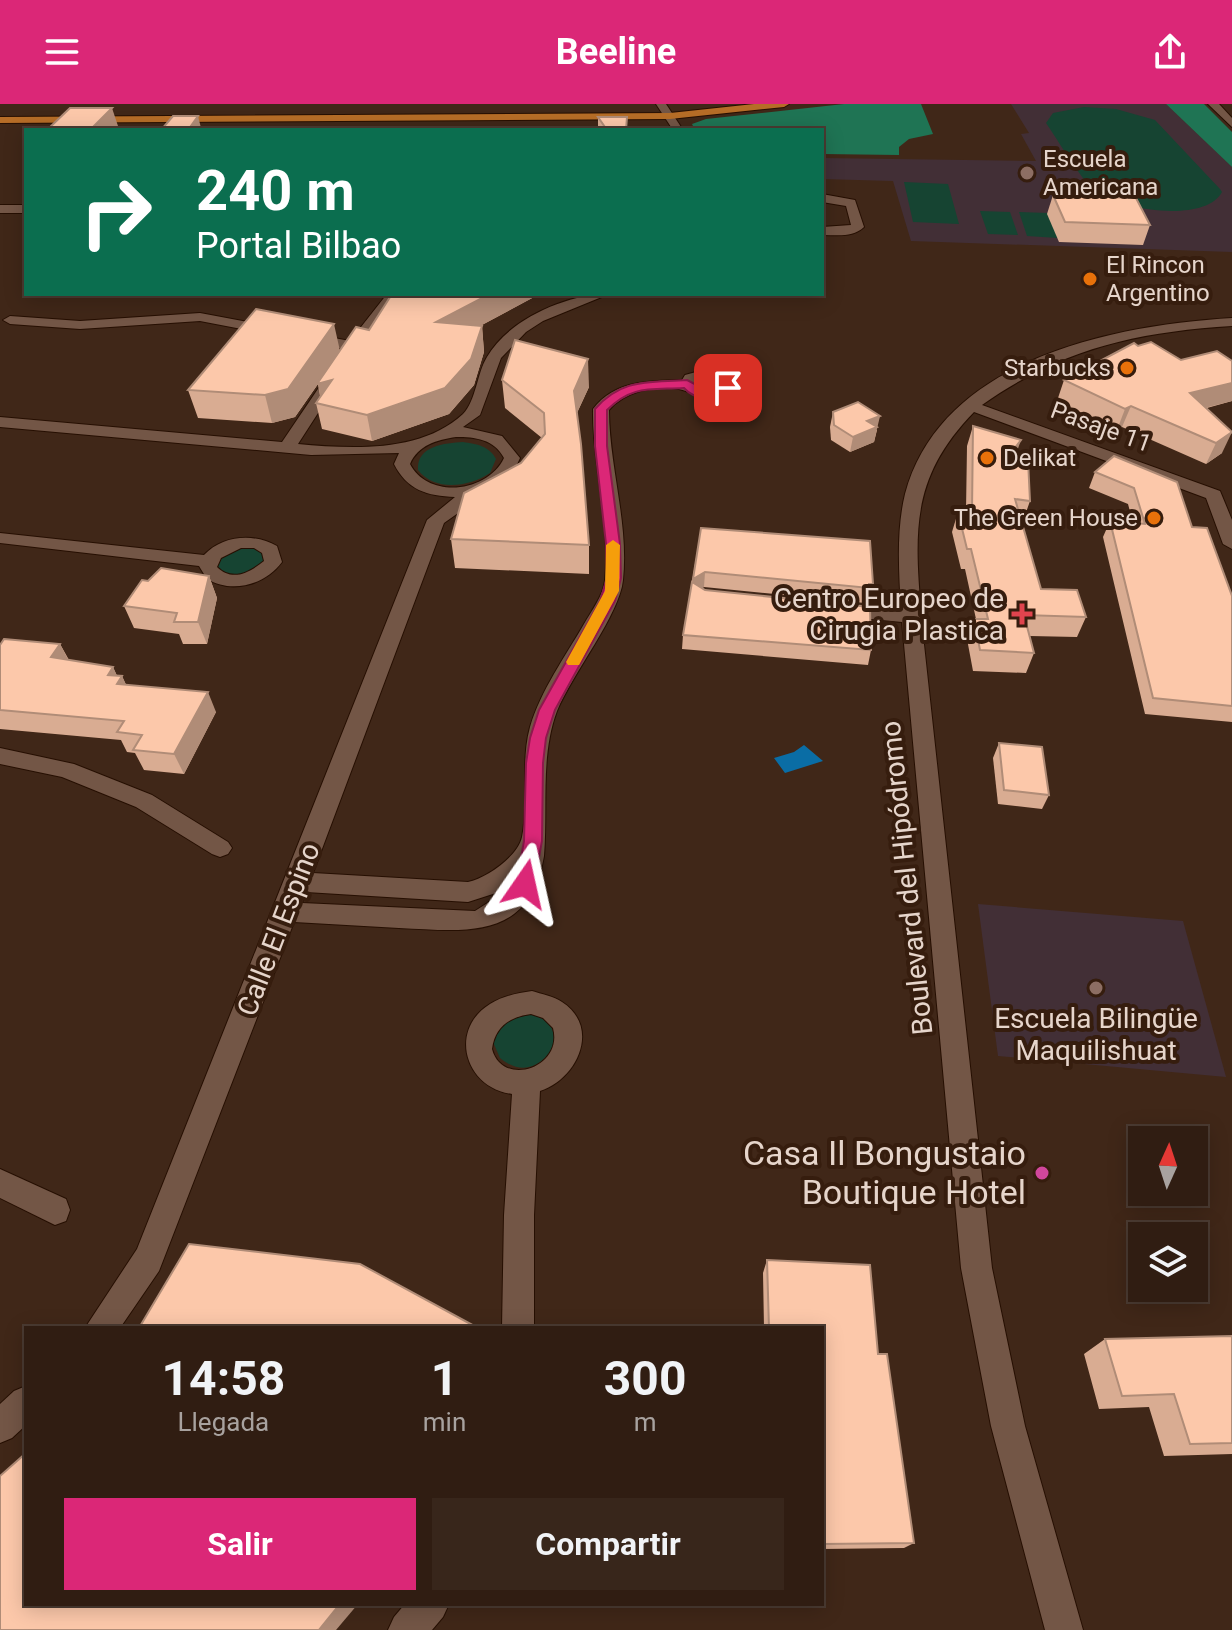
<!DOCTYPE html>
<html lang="es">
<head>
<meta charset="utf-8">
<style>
	:root { --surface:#301d12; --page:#38261b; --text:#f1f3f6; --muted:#a8a29f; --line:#4b3b32; --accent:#db2777 }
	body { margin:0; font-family:Roboto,sans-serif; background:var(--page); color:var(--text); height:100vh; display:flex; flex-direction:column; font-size:30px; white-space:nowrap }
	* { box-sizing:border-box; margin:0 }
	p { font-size:26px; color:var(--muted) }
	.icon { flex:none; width:44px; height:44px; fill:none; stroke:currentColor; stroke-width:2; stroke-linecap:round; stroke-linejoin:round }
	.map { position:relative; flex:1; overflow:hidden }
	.sheet { position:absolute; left:24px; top:1222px; width:800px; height:280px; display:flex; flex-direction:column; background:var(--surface); border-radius:0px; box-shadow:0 4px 20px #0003,0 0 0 2px var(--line) }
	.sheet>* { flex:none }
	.top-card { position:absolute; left:24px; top:24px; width:800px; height:168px; border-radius:0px; box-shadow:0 4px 20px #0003,0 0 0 2px var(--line); background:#0b6e4f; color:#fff; overflow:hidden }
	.needle { width:52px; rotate:3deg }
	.fabs { position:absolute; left:1128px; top:1022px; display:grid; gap:16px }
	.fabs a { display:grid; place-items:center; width:80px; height:80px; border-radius:0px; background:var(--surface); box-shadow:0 4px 20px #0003,0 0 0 2px var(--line); font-size:40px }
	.pin { position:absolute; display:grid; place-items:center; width:68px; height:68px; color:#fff; margin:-34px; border-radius:16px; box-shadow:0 4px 12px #0006 }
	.me { position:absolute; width:88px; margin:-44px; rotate:11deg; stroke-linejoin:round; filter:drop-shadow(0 0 6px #0008) }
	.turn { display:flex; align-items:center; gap:28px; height:168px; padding:0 40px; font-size:36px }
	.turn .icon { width:104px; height:104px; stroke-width:2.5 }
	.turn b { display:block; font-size:56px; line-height:68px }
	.eta { display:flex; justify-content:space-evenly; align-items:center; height:136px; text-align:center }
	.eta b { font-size:48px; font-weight:700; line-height:56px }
	.action { display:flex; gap:16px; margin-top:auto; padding:16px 40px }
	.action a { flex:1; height:92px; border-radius:0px; background:var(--accent); color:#fff; font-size:32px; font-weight:700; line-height:92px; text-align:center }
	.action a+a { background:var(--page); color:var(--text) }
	header { display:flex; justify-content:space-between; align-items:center; height:104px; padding:0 40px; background:var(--accent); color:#fff; font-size:36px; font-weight:700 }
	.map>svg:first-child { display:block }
	.education { fill:#422f36 }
	.green { fill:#164432 }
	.forest { fill:#1f7454 }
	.water { fill:#0a6da5 }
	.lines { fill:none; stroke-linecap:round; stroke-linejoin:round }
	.minor-casing { stroke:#260f02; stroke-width:2 }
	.major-casing { stroke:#260f02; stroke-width:2 }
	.minor { fill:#735646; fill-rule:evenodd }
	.major { fill:#b66d27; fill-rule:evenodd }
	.wall { fill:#d9ac92 }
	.shaded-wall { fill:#b08c77 }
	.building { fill:#fcc8aa; stroke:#b08c77; stroke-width:2 }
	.route { fill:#db2777; stroke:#8e194d; stroke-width:2 }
	.slow { fill:#f59e0b }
	.education-dot { fill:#8d6e63; stroke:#361d0e; stroke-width:3 }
	.food-dot { fill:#e8710a; stroke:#361d0e; stroke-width:3 }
	.health-dot { fill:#e0444e; stroke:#361d0e; stroke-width:3 }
	.hotel-dot { fill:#d1479c; stroke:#361d0e; stroke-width:3 }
	.labels { text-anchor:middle; stroke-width:8; stroke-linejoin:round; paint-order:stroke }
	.far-poi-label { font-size:24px; fill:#e6d5cb; stroke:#361d0e; text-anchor:start }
	.far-street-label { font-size:24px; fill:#e6d5cb; stroke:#361d0e }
	.poi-label { font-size:28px; fill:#e6d5cb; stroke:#361d0e; text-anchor:end }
	.street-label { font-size:28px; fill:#e6d5cb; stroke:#361d0e }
	.near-poi-label { font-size:34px; fill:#e6d5cb; stroke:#361d0e; text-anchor:end }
</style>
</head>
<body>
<header><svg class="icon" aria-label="menu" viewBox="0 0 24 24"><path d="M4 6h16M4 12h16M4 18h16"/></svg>Beeline<svg class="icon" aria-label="share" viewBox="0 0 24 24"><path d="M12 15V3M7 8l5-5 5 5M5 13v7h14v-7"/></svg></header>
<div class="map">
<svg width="1232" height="1526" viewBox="0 0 1232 1526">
	<rect width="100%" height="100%" fill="#402718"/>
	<g class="education">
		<path d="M1011 0H1166L1232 63V148L911 137 893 77 822 75V54L1036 57 1021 30 1029 29Z"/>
		<path d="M978 800 1183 817 1226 973 998 952Z"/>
	</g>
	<g class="green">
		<path d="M1084 3 1116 5 1155 16 1220 85 1222 88C1205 120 1118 106 1094 86 1079 73 1058 36 1046 19L1053 9Z"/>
		<path d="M904 78 948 80 959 120 913 118Z"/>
		<path d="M980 107 1010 108 1018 131 988 130Z"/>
		<path d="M1019 108 1048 109 1058 134 1027 132Z"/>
		<path d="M463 338C477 340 489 342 496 355L490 369C469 383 435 388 418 366 416 342 445 339 463 338Z"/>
		<path d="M244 443 258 444 266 450 265 460C248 468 235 477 218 464L219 455 229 447Z"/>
		<path d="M527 909C547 915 552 918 556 939 543 962 523 973 500 954L493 938 500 920Z"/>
	</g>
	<g class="forest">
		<path d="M844 0H921L933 30 909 35 899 43V51L822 50V26H695L692 20 706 15Z"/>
		<path d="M1166 0H1204L1232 28V63Z"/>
	</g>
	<path class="water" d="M804 641 823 657 785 669 774 654 794 648Z"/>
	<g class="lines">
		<g class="minor-casing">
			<g id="minor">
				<path d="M656 0H666L683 26H673Z"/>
				<path d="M1208 0H1219L1232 14V23Z"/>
				<path d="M822 90 855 96 864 123C852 134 838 131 822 131V123L851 121 846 102 822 98Z"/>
				<rect x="0" y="101" width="26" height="8"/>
				<path d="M387 190H401L360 244 298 340C352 345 421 349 463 310 476 297 477 269 487 253 509 215 567 190 609 190L543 217 526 228 501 254 480 311 463 323 502 332 520 354 512 371 444 419 313 769 468 778C487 774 518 752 522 733 530 697 520 659 530 623 541 586 565 553 584 520 592 506 603 492 605 476 611 419 592 362 593 305 615 276 649 277 682 276L685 271 707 265 730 272 736 284C714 308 698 289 679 285 656 280 624 288 609 306 609 362 629 419 623 476 620 510 572 570 557 607 540 652 548 704 544 752 529 838 466 827 399 824 364 822 329 820 294 818L159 1167 120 1224H85L137 1145 427 416 455 393C427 392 407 386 394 360L399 349 311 351 0 323V313L282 338 345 245 200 217 80 225 10 220 3 216 10 212 80 217 200 209 350 237ZM707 275 718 278 720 283 708 286 696 282 697 277ZM456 333C475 333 494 335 504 354 488 388 429 396 410 360 418 341 437 336 456 333ZM513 778 500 791 475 807 302 799 306 788 468 798 496 789Z"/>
				<path d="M1232 214V222C1136 228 1061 245 982 301L1220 387 1232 416V445L1223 440 1206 394 974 308C912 372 914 424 921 508L924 513 922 522 992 1164 1025 1322 1083 1526H1045L991 1322 961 1164 902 518 840 512 830 506 840 500 901 506C899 468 896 427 905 390 941 255 1114 221 1232 214Z"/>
				<path d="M0 429 204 451C223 431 254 429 277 442L282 458C265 481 232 490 207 475L199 462 0 439ZM241 444H254L262 449 264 457C249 469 232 478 217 463L221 454Z"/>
				<path d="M0 644 74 660 152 691 228 738 232 744 228 750 220 753 212 750 136 703 62 673 0 660Z"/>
				<path d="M532 887C541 890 554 892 562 898 602 924 576 976 540 987L534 1111V1224H502L504 1111 512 990C465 984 448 926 490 900 503 892 517 889 532 887ZM531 910 543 914 553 924C564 964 502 984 492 945 495 922 510 913 531 910Z"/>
				<path d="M0 1065 66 1095 70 1106 66 1117 55 1121 0 1094Z"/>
				<path d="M26 1282V1321L12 1334 0 1339V1300L14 1287Z"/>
				<path d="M405 1500H449L443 1513 432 1526H388L394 1513Z"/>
			</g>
		</g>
		<g class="major-casing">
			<path id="major" d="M754 0H789L784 3 670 15 0 19V13L670 9Z"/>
		</g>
		<use href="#minor" class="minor"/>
		<use href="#major" class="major"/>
	</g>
	<g class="wall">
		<path d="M598 13H627L626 26H598Z"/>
		<path d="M118 22 113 26H48V25Z"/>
		<path d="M1053 91 1150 121 1143 141 1059 138 1047 110Z"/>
		<path d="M534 193 480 222H482L484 248 474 281 449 310 372 337 322 325 316 299 320 292 318 280 295 313 272 319 198 314 188 286 340 246 369 226Z"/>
		<path d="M1138 242 1181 256 1232 257V297L1207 304 1222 349 1206 360 1122 323 1117 326 1057 297 1064 276Z"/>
		<path d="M502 276 589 283 577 309 589 441V470L455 464 451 435 521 359 542 334 505 304Z"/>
		<path d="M833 308 877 326 874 338 850 348 831 336 830 323Z"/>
		<path d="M973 322 1015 355 1030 397 1023 417H1021L1041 485 1086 513 1077 533 1030 532 1034 549 1026 569 973 567 967 535 974 515H976L965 465H961L952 428 958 408H966L967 342Z"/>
		<path d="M1114 352 1192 423 1232 492V618L1145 610 1103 433 1110 417 1133 419 1128 400 1089 384 1095 368Z"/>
		<path d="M701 424 873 480 870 495H866L865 499 704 483 702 484 871 546 868 561 682 545 683 531Z"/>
		<path d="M209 472 217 494 207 540H183L179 530 134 524 124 502 148 477Z"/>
		<path d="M60 540 69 556 113 563 117 572H122L126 581 216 608 184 670 144 666 135 649 127 648 121 636 0 625V541Z"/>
		<path d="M999 639 1049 691 1042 705 998 700 993 654Z"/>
		<path d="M767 1156 878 1250 914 1439 904 1444 822 1445V1224H764L763 1169Z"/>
		<path d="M1232 1232V1350L1164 1352 1149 1303 1099 1305 1084 1250 1105 1235Z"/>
	</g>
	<g class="shaded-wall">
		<path d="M112 4 118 22 113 26H91Z"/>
		<path d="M198 12 201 24 200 26H188Z"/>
		<path d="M490 190H534V193L439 244 436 218Z"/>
		<path d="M334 220 340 247 332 276 322 300 318 280 295 313 272 319 265 291Z"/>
		<path d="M482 222 484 248 474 281 449 310 372 337 367 311Z"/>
		<path d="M588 255 589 283 574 315V287Z"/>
		<path d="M1232 279V297L1181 310 1190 289Z"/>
		<path d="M1131 302 1122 323 1117 326 1125 305Z"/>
		<path d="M880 312 874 338 850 348 853 333 867 317Z"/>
		<path d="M1232 328 1222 349 1206 360 1216 339Z"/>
		<path d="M1021 336 1014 356 1007 354Z"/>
		<path d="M705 468 704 483 692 490 693 475Z"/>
		<path d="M209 472 217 494 207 540 198 518Z"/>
		<path d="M60 540 71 561 51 553Z"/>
		<path d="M113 563 119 576 122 572 132 593 108 571Z"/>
		<path d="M208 588 216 608 184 670 174 650Z"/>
		<path d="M340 1500H358L336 1526H319Z"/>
	</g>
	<g class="building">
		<path d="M70 4H112L91 25H48Z"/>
		<path d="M173 12H198L188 26H161Z"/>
		<path d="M598 13H627L626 26H607Z"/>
		<path d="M1053 91 1136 94 1150 121 1065 118Z"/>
		<path d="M392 190H490L436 218 482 222 471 255 445 284 367 311 316 299 332 276 317 280 356 223 369 226Z"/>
		<path d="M256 205 334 220 288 285 265 291 188 286Z"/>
		<path d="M515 236 588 255 574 287 581 340 589 441 451 435 464 389 521 359 545 330 544 309 502 276Z"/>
		<path d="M1151 238 1181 256 1217 247 1232 257V279L1190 289 1232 328 1216 339 1131 302 1125 305 1064 276 1134 239 1138 242Z"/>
		<path d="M858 298 880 312 867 317 877 323 853 333 834 321 833 308Z"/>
		<path d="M973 322 1021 336 1007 354 1028 356 1030 397 1015 395 1041 485 1077 486 1086 513 1024 511 1034 549 980 546 974 515H988L971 445H967L958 408H972Z"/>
		<path d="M1114 352 1177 378 1192 423 1207 424 1232 492V602L1153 594 1110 417 1145 420 1134 384 1095 368Z"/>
		<path d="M701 424 870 437 873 480H869V484L705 468 693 475Z"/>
		<path d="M161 464 209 472 198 518H174L177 509 124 502 142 476 148 477Z"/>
		<path d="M692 478 705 486 870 503 871 546 683 531Z"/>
		<path d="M4 535 60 540 51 553 113 563 108 571 122 572 117 580 208 588 174 650 133 646 142 631 117 628 124 617 0 606V541Z"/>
		<path d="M999 639 1042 643 1049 691 1004 686Z"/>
		<path d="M189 1140 360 1160 478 1224H139Z"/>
		<path d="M767 1156 870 1161 878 1250H887L914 1439 822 1440V1224H769Z"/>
		<path d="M1232 1232V1339L1190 1340 1174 1290 1122 1292 1105 1235Z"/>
		<path d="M26 1349V1500H340L319 1526H0V1372Z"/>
	</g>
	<path class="route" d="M687 276C708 287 703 288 728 280L733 284C719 295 697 299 684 284 650 286 632 281 607 306V342L620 440 621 474 615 497 555 606 546 634 543 659 542 737 534 780 525 787 516 780 524 737 526 659 530 634 539 606 600 497 607 474 606 440 595 342V305C622 274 648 279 687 276Z"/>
	<path class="slow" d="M613 436 620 441 619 487 579 561H568L566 558 605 487 606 441Z"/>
	<g class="education-dot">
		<circle cx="1027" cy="69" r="8"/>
		<circle cx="1096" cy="884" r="8"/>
	</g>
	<g class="food-dot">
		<circle cx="1090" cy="175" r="8"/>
		<circle cx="1127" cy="264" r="8"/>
		<circle cx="987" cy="354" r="8"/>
		<circle cx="1154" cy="414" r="8"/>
	</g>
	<path class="health-dot" d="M1018 498h8v8h8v8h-8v8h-8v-8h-8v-8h8z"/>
	<circle class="hotel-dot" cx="1042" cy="1069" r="8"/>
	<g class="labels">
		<g class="far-poi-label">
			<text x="1043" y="63">Escuela<tspan x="1043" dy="28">Americana</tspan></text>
			<text x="1106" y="169">El Rincon<tspan x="1106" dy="28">Argentino</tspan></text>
			<text x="1111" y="272" text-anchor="end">Starbucks</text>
			<text x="1003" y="362">Delikat</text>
			<text x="1138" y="422" text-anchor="end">The Green House</text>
		</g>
		<g class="far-street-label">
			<text transform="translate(1101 323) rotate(20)" y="8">Pasaje 11</text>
		</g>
		<g class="poi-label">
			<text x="1004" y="504">Centro Europeo de<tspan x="1004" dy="32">Cirugia Plastica</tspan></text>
			<text x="1096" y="924" text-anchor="middle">Escuela Bilingüe<tspan x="1096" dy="32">Maquilishuat</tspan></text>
		</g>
		<g class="street-label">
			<text transform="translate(906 774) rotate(-96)" y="10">Boulevard del Hipódromo</text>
			<text transform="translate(278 825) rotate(-69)" y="10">Calle El Espino</text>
		</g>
		<g class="near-poi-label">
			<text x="1026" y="1061">Casa Il Bongustaio<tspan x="1026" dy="39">Boutique Hotel</tspan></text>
		</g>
	</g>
</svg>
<div class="fabs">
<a><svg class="needle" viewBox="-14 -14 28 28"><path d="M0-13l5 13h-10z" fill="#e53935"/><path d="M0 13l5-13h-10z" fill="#a8a29f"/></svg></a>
<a><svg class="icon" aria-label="layers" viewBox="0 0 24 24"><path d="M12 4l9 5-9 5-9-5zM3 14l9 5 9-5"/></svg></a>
</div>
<div class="pin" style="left:728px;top:284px;background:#d93025"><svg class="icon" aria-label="arrive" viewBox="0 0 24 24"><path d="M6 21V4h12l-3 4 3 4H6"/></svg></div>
<svg class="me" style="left:525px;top:780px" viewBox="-20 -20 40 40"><path d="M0-17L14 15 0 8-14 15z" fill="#db2777" stroke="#fff" stroke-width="4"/></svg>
<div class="top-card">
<div class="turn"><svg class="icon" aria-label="right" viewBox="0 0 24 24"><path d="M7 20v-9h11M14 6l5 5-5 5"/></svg><div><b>240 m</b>Portal Bilbao</div></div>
</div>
<section class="sheet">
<div class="eta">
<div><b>14:58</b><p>Llegada</p></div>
<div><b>1</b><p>min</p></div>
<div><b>300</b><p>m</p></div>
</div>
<div class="action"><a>Salir</a><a>Compartir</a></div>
</section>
</div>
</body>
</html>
